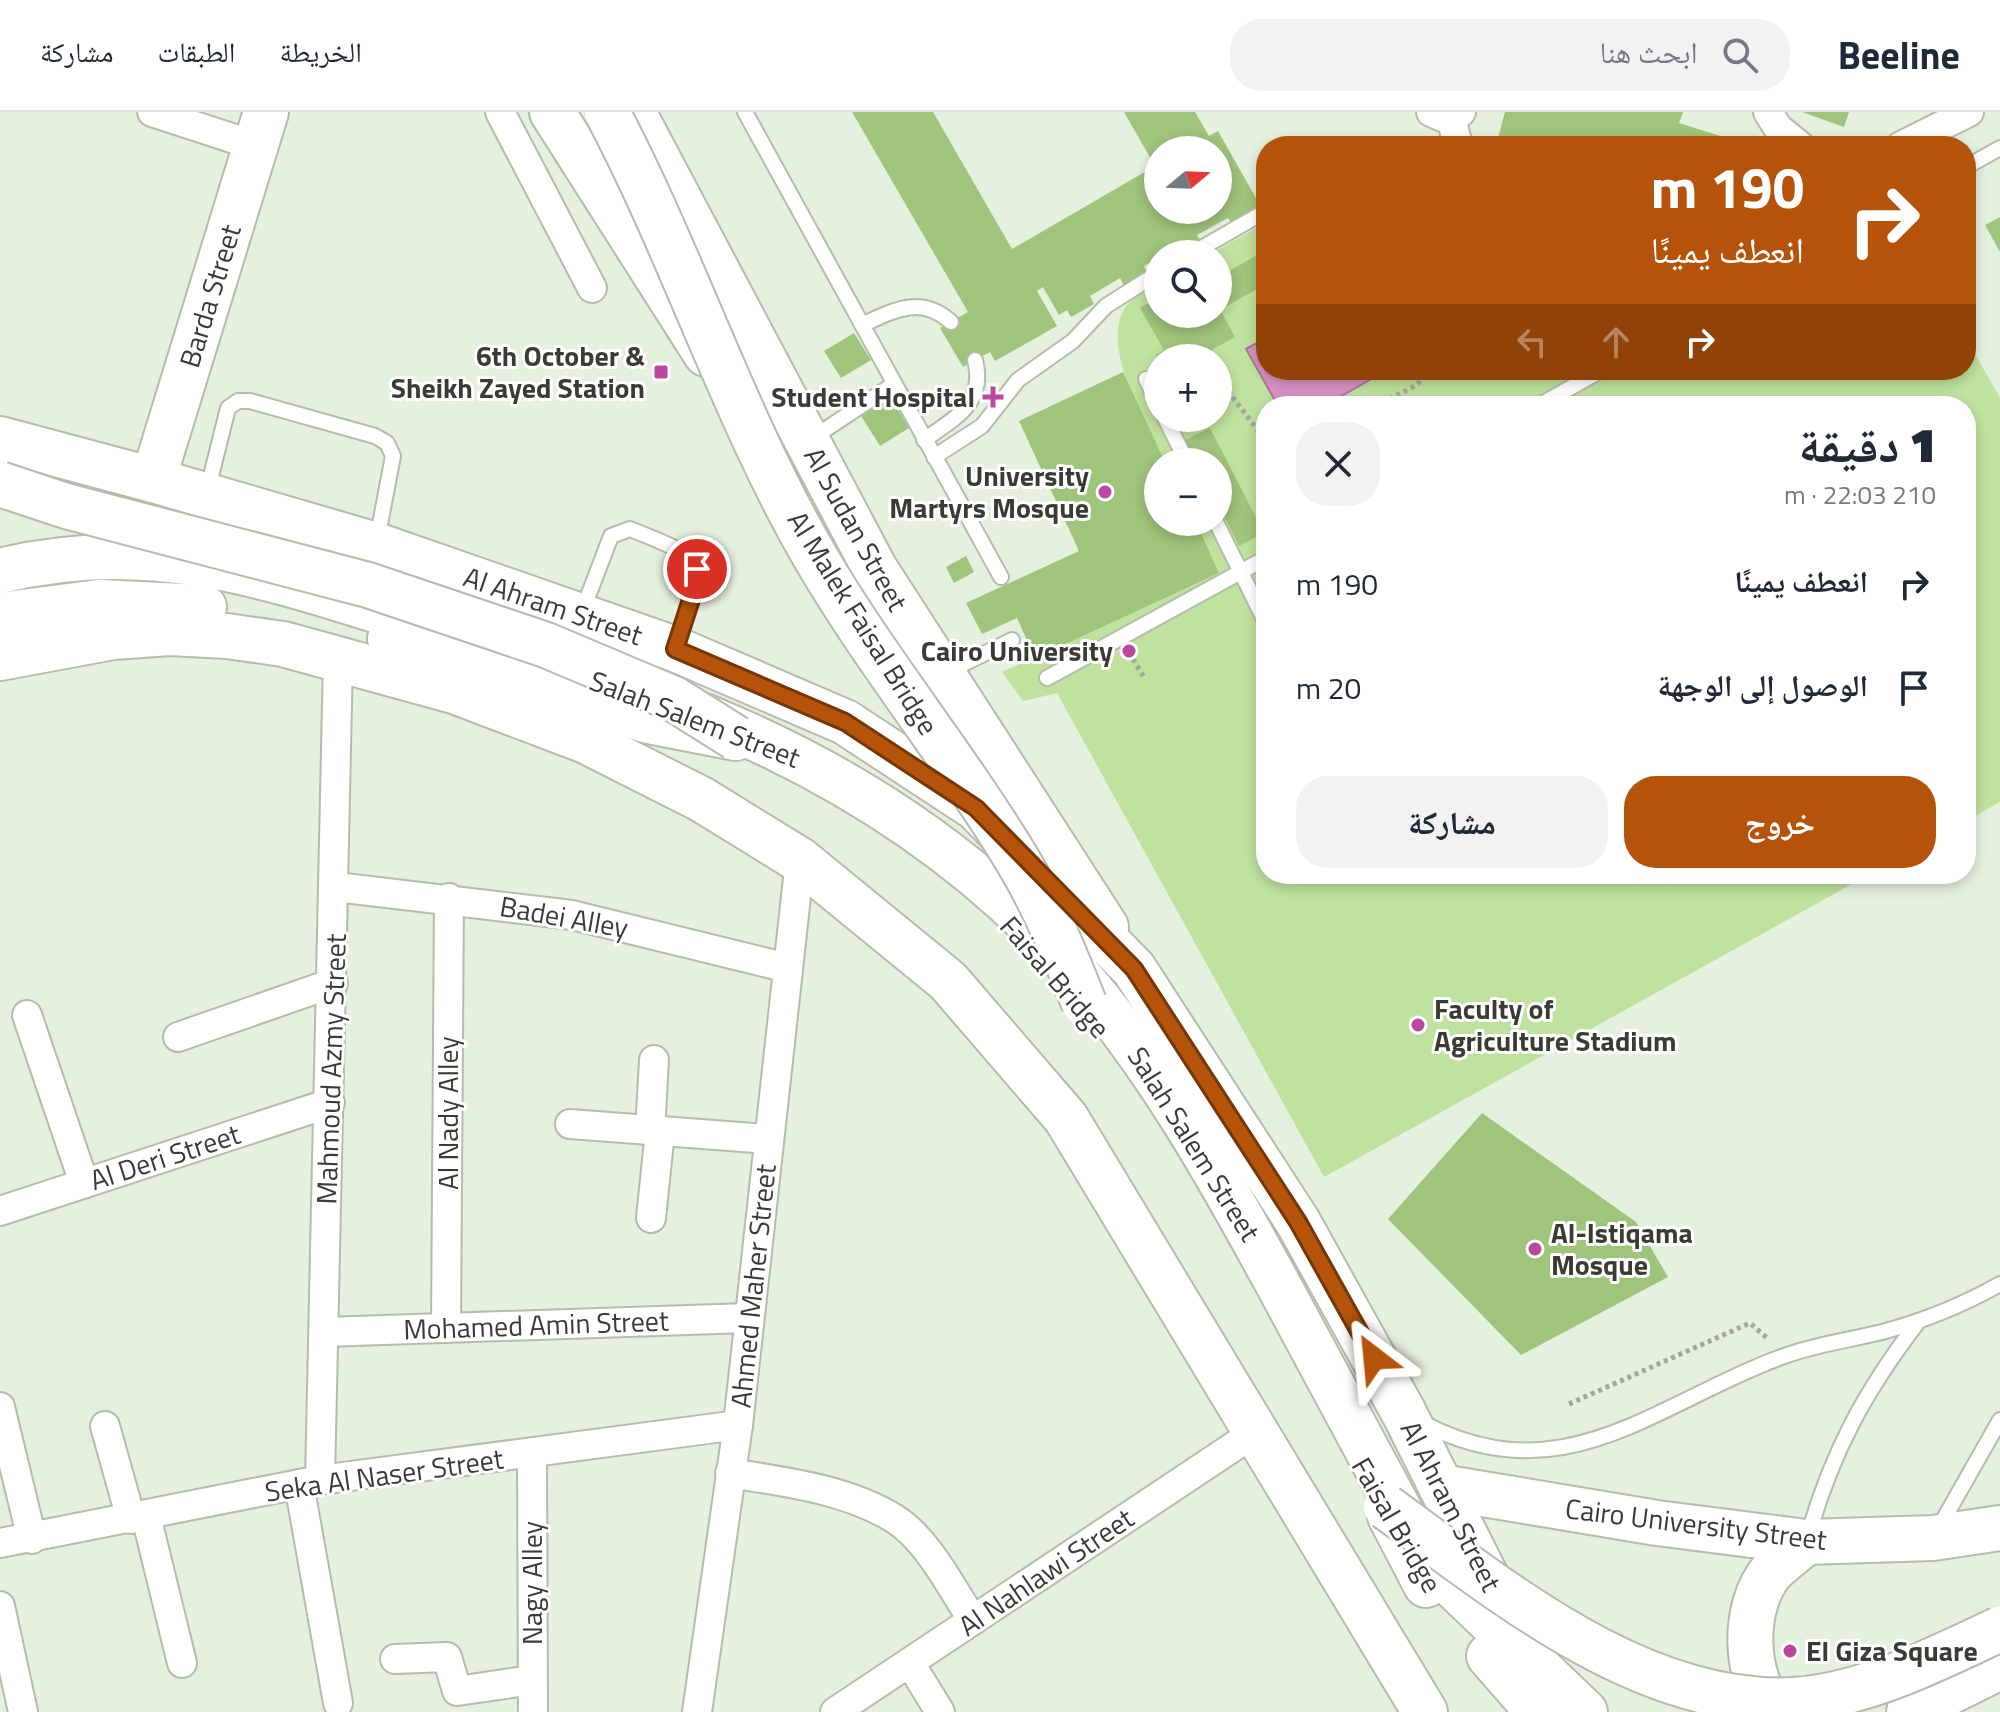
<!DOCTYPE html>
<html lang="ar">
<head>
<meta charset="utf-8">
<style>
	:root { --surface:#fff; --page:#f2f2f3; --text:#1f2937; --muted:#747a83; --line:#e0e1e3; --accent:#b45309 }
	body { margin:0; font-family:"Titillium Web","Noto Naskh Arabic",sans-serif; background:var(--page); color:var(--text); direction:rtl; height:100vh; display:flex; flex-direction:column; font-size:30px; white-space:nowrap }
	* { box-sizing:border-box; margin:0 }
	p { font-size:26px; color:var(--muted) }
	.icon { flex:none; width:44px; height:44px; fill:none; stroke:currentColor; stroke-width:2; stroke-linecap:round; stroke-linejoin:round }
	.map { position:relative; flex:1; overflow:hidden; direction:ltr }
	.drawer { position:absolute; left:1256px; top:284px; width:720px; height:488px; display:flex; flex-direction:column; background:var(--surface); border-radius:32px; box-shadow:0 4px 12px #0003; direction:rtl }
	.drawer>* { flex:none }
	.guide { position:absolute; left:1256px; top:24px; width:720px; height:244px; border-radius:32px; box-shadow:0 4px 12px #0003; direction:rtl; background:#b45309; color:#fff; overflow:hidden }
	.needle { width:52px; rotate:71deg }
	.tools { position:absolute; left:1144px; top:24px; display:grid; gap:16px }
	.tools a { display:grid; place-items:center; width:88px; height:88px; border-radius:50%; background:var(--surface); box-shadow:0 4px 12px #0003; font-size:40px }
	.pin { position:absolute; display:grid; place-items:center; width:68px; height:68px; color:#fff; margin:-34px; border:4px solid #fff; border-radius:50%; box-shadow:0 2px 8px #0007 }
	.me { position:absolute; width:88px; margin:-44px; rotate:331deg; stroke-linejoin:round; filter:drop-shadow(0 0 6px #0008) }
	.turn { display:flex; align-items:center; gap:28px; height:168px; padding:0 40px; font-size:36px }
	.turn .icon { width:104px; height:104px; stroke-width:2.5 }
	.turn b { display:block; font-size:56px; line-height:68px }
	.lanes { display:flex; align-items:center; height:76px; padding:0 40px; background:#0003; justify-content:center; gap:40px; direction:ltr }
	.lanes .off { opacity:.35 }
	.round { display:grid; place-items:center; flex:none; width:84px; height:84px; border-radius:32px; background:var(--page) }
	.headline { display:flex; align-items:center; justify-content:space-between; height:136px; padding:0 40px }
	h1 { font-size:48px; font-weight:800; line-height:60px }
	.primary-button { display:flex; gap:16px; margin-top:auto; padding:16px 40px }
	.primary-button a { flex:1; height:92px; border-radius:32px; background:var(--accent); color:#fff; font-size:32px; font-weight:800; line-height:92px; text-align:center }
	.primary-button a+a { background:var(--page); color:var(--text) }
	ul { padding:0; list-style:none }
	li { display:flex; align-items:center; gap:24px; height:104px; padding:0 40px }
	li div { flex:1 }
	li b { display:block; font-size:30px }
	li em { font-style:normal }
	header { display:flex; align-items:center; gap:48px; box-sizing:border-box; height:112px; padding:0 40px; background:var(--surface); border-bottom:2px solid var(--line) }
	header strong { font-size:38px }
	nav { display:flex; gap:44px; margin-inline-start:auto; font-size:28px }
	.search { width:560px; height:72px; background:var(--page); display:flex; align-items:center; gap:20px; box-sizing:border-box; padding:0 28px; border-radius:32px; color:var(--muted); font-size:30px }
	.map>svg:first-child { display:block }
	.green { fill:#bfe29e; fill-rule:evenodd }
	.water { fill:#d992c3; stroke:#a97898; stroke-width:2 }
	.building { fill:#9fc47b; fill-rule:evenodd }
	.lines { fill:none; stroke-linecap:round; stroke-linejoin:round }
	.lane-casing { stroke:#b4bdac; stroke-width:18 }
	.street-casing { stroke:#b4bdac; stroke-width:32 }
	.primary-casing { stroke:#b4bdac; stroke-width:48 }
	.highway-casing { stroke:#b4bdac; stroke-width:48 }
	.path { stroke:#a2a99c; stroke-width:5; stroke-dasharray:4 4; stroke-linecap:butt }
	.lane { stroke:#fff; stroke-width:14 }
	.street { stroke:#fff; stroke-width:28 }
	.primary { stroke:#fff; stroke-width:44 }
	.highway { stroke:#fff; stroke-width:44 }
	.primary-bridge-casing { stroke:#b4bdac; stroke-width:48; stroke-linecap:butt }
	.highway-bridge-casing { stroke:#b4bdac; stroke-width:48; stroke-linecap:butt }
	.primary-bridge { stroke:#fff; stroke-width:44 }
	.highway-bridge { stroke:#fff; stroke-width:44 }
	.route-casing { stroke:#753606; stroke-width:20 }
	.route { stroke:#b45309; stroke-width:14 }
	.poi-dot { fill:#bc479e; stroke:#fff; stroke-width:3 }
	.labels { text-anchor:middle; stroke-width:6; stroke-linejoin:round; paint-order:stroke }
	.street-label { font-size:28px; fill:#383c35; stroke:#fff }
	.poi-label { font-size:28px; font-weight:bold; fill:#383c35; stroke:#fff; text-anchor:end }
</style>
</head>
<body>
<header>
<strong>Beeline</strong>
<div class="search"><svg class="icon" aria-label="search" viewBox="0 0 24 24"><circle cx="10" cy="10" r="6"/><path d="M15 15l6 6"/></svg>ابحث هنا</div>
<nav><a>الخريطة</a><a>الطبقات</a><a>مشاركة</a></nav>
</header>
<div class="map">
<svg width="2000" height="1600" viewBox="0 0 2000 1600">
	<rect width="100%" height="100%" fill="#e6f0de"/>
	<path class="green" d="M1266 110V258H1966V226L2000 286V690L1966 709V294H1266V762H1870L1324 1065 1057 581 1023 589 1002 560 1219 461 1196 410H1218V350H1165C1147 310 1097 233 1127 193 1133 184 1149 178 1158 173V202H1218V142H1211ZM1158 246H1218V306H1158Z"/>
	<path class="water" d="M1266 226V258H1387L1324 294H1278L1246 237Z"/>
	<g class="building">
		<path d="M852 0H933L1012 137 1155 54 1124 0H1195L1209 24 1218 19 1261 95 1232 113 1228 106 1197 123 1201 130 1181 142 1174 136 1158 142V146L1144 154 1147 161 1125 175 1120 166 1090 184 1094 192 1071 205 1067 198 1059 203 1043 175 1037 179 1057 214 995 249 990 240 963 255 940 216 968 200ZM1158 38H1218V98H1158Z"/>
		<path d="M1505 0H1683L1679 11 1749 33 1496 34Z"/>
		<path d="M1802 0H1849L1844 15Z"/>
		<path d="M2000 105V140L1985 113Z"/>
		<path d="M1266 138V172L1225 195 1218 184V165Z"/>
		<path d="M1158 186V202H1218V194L1235 225 1197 246H1157L1156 243 1164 238 1140 196Z"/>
		<path d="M854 221 871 248 841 266 824 239Z"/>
		<path d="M1123 260 1165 350H1158V410H1196L1219 461 1035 546 1017 506 982 522 966 491 1079 439 1019 309Z"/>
		<path d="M891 286 909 316 880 334 861 304Z"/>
		<path d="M1210 316 1264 421 1239 434 1218 392V350H1196L1185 328Z"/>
		<path d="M966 444 974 460 954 471 946 455Z"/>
		<path d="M1482 1001 1636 1110 1668 1165 1521 1243 1388 1107Z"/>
	</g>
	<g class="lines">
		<g class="lane-casing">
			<g id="lane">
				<path d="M745 0 1001 465"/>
				<path d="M1966 55 2000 36"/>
				<path d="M1191 142 1266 99"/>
				<path d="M862 213C894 198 921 183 951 210"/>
				<path d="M1146 267 1158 292"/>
				<path d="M1538 294 1602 258"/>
				<path d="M1165 306 1187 350"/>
				<path d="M811 327 894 272"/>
				<path d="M924 328C955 306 986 291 975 248"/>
				<path d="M934 345 982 314 1018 268 1073 229 1106 194 1158 161"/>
				<path d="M207 380 228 296 238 289H250L375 324 387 331 393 344 377 428"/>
				<path d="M1216 410 1266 511"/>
				<path d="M582 500 611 424 630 417C716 451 704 448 676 533"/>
				<path d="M947 560 1012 528"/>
				<path d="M1047 566 1266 446"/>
				<path d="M1421 1310C1564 1387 1659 1288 1787 1243 1818 1232 1850 1228 1882 1220 1923 1209 1963 1193 2000 1172"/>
				<path d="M1937 1419 2000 1308"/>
				<path d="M1808 1424C1832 1340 1865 1279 1918 1210"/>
			</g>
		</g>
		<g class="street-casing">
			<g id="street">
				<path d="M152 0 256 34"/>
				<path d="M500 0 592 176"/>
				<path d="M1431 0 1442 5 1461 0"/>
				<path d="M1768 0 1778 16 1800 34"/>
				<path d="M1451 5 1458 34"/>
				<path d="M1901 34 1969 0"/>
				<path d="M336 775 572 803 788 856"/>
				<path d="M27 903 84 1071"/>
				<path d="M178 925 333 871"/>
				<path d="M570 1012 768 1027"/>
				<path d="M650 1019 654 948"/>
				<path d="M0 1099 330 991"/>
				<path d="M651 1106 660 1019"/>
				<path d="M446 1216 449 786"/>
				<path d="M324 1220 748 1206"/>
				<path d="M0 1295 32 1427"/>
				<path d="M105 1314 131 1407"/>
				<path d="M532 1342 533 1600"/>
				<path d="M730 1361C786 1370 846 1377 895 1407 929 1429 951 1476 973 1508"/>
				<path d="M320 1368 338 547"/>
				<path d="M299 1372 338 1591"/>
				<path d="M146 1404 182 1551"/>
				<path d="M0 1431 320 1368 738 1313"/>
				<path d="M0 1494 23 1600"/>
				<path d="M395 1547 447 1545 457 1579 532 1568"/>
				<path d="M910 1551 940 1600"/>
				<path d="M697 1600 738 1313 800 748"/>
				<path d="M835 1600 1257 1319"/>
			</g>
		</g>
		<g class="primary-casing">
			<g id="primary">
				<path d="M552 0 706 242"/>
				<path d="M633 0 875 457 1106 815"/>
				<path d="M0 327 153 368 266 0"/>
				<path d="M1441 1375 1657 1411 1806 1430 1933 1426 2000 1416"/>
				<path d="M1429 1451 1585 1600"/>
				<path d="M1489 1544 1538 1600"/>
				<path d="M1776 1600C1743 1568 1742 1494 1772 1459 1782 1449 1795 1440 1806 1430"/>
				<path d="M1909 1600 2000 1555"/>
			</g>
		</g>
		<g class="highway-casing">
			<g id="highway">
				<path d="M153 368 376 433 675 537 845 610 976 696 1134 857 1298 1110 1404 1301 1527 1546"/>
				<path d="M0 459C158 419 285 471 433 516"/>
				<path d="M0 503 99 490 204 495"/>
				<path d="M390 527 648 609 735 626"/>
				<path d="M0 546 113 525 170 521 227 524 283 532 454 579 586 629 701 687 800 748 948 869 1066 1006 1425 1600"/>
				<path d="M704 604C846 662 977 747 1079 864 1160 958 1220 1066 1279 1174 1324 1258 1369 1341 1414 1425"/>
				<path d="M1390 1404 1426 1473"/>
			</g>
		</g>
		<g class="path">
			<path d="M1218 266 1266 329"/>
			<path d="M1375 294 1417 273 1429 258"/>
			<path d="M1133 547 1145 567"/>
			<path d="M1569 1292 1750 1211 1767 1226"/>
		</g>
		<use href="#lane" class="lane"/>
		<use href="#street" class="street"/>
		<use href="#primary" class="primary"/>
		<use href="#highway" class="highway"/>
		<g class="primary-bridge-casing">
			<g id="primary-bridge">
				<path d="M607 0C684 146 734 306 817 448 878 552 956 646 1018 749 1045 794 1065 843 1084 891"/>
				<path d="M0 372 66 394 368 473 546 533 674 587 736 626"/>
			</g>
		</g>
		<g class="highway-bridge-casing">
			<path id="highway-bridge" d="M1386 1395C1502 1479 1642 1596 1794 1588 1866 1583 1936 1547 2000 1517"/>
		</g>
		<use href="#primary-bridge" class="primary-bridge"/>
		<use href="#highway-bridge" class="highway-bridge"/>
	</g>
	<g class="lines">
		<g class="route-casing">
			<path id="route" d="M697 457V469L675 537 845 610 976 696 1134 857 1298 1110 1374 1246"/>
		</g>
		<use href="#route" class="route"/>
	</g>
	<g class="poi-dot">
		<rect x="653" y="252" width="16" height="16" rx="4"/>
		<path d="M989 273h8v8h8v8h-8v8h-8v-8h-8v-8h8z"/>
		<circle cx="1105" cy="380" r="8"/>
		<circle cx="1129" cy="539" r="8"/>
		<circle cx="1418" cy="913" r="8"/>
		<circle cx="1535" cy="1137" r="8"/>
		<circle cx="1790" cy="1539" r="8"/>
	</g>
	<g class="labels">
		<g class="street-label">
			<text transform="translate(210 184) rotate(-73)" y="10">Barda Street</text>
			<text transform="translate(856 417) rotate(61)" y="10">Al Sudan Street</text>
			<text transform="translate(553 494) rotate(19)" y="10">Al Ahram Street</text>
			<text transform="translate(863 511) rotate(58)" y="10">Al Malek Faisal Bridge</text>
			<text transform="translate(695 607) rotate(21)" y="10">Salah Salem Street</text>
			<text transform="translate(564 805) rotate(10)" y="10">Badei Alley</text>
			<text transform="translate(1055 865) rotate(49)" y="10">Faisal Bridge</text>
			<text transform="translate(331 957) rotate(-88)" y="10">Mahmoud Azmy Street</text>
			<text transform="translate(448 1001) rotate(-90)" y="10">Al Nady Alley</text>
			<text transform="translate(1194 1032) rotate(58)" y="10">Salah Salem Street</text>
			<text transform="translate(165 1045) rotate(-18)" y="10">Al Deri Street</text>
			<text transform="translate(753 1174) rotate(-84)" y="10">Ahmed Maher Street</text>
			<text transform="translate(536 1213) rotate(-2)" y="10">Mohamed Amin Street</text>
			<text transform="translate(384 1363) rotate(-8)" y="10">Seka Al Naser Street</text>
			<text transform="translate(1451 1394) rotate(63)" y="10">Al Ahram Street</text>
			<text transform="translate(1696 1412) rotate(7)" y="10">Cairo University Street</text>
			<text transform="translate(1397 1413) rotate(60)" y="10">Faisal Bridge</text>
			<text transform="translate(1046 1460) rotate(-34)" y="10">Al Nahlawi Street</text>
			<text transform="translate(532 1471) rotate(-90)" y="10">Nagy Alley</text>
		</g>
		<g class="poi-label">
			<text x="645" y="254">6th October &amp;<tspan x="645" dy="32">Sheikh Zayed Station</tspan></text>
			<text x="975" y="295">Student Hospital</text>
			<text x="1089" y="374">University<tspan x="1089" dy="32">Martyrs Mosque</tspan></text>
			<text x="1113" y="549">Cairo University</text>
			<text x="1434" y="907" text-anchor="start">Faculty of<tspan x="1434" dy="32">Agriculture Stadium</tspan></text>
			<text x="1551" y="1131" text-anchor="start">Al-Istiqama<tspan x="1551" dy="32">Mosque</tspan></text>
			<text x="1806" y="1549" text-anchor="start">El Giza Square</text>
		</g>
	</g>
</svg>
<div class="tools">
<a><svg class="needle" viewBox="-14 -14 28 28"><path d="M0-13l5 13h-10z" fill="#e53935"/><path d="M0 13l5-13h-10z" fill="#747a83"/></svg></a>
<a><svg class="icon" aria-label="search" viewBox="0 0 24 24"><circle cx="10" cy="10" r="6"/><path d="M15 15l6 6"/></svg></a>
<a>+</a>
<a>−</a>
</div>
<div class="pin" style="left:697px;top:457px;background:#d93025"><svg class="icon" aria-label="arrive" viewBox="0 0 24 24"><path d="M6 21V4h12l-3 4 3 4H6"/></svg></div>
<svg class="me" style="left:1374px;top:1246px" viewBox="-20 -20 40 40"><path d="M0-17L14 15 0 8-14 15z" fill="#b45309" stroke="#fff" stroke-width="4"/></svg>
<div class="guide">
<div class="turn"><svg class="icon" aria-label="right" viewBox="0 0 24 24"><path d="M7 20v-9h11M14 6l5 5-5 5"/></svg><div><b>190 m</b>انعطف يمينًا</div></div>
<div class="lanes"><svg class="icon off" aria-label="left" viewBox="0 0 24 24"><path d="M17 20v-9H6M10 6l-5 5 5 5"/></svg><svg class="icon off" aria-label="ahead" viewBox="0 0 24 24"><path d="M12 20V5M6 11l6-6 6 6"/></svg><svg class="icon" aria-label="right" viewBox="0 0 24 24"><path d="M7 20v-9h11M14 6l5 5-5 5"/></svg></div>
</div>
<section class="drawer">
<div class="headline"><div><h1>1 دقيقة</h1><p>210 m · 22:03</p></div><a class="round"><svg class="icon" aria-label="close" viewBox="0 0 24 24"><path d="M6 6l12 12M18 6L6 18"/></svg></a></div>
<ul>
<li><svg class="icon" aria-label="right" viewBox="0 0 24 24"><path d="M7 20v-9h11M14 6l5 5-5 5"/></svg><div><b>انعطف يمينًا</b></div><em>190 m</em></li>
<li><svg class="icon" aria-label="arrive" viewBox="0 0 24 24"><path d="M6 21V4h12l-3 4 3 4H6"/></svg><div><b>الوصول إلى الوجهة</b></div><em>20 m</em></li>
</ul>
<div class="primary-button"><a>خروج</a><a>مشاركة</a></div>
</section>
</div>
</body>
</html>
